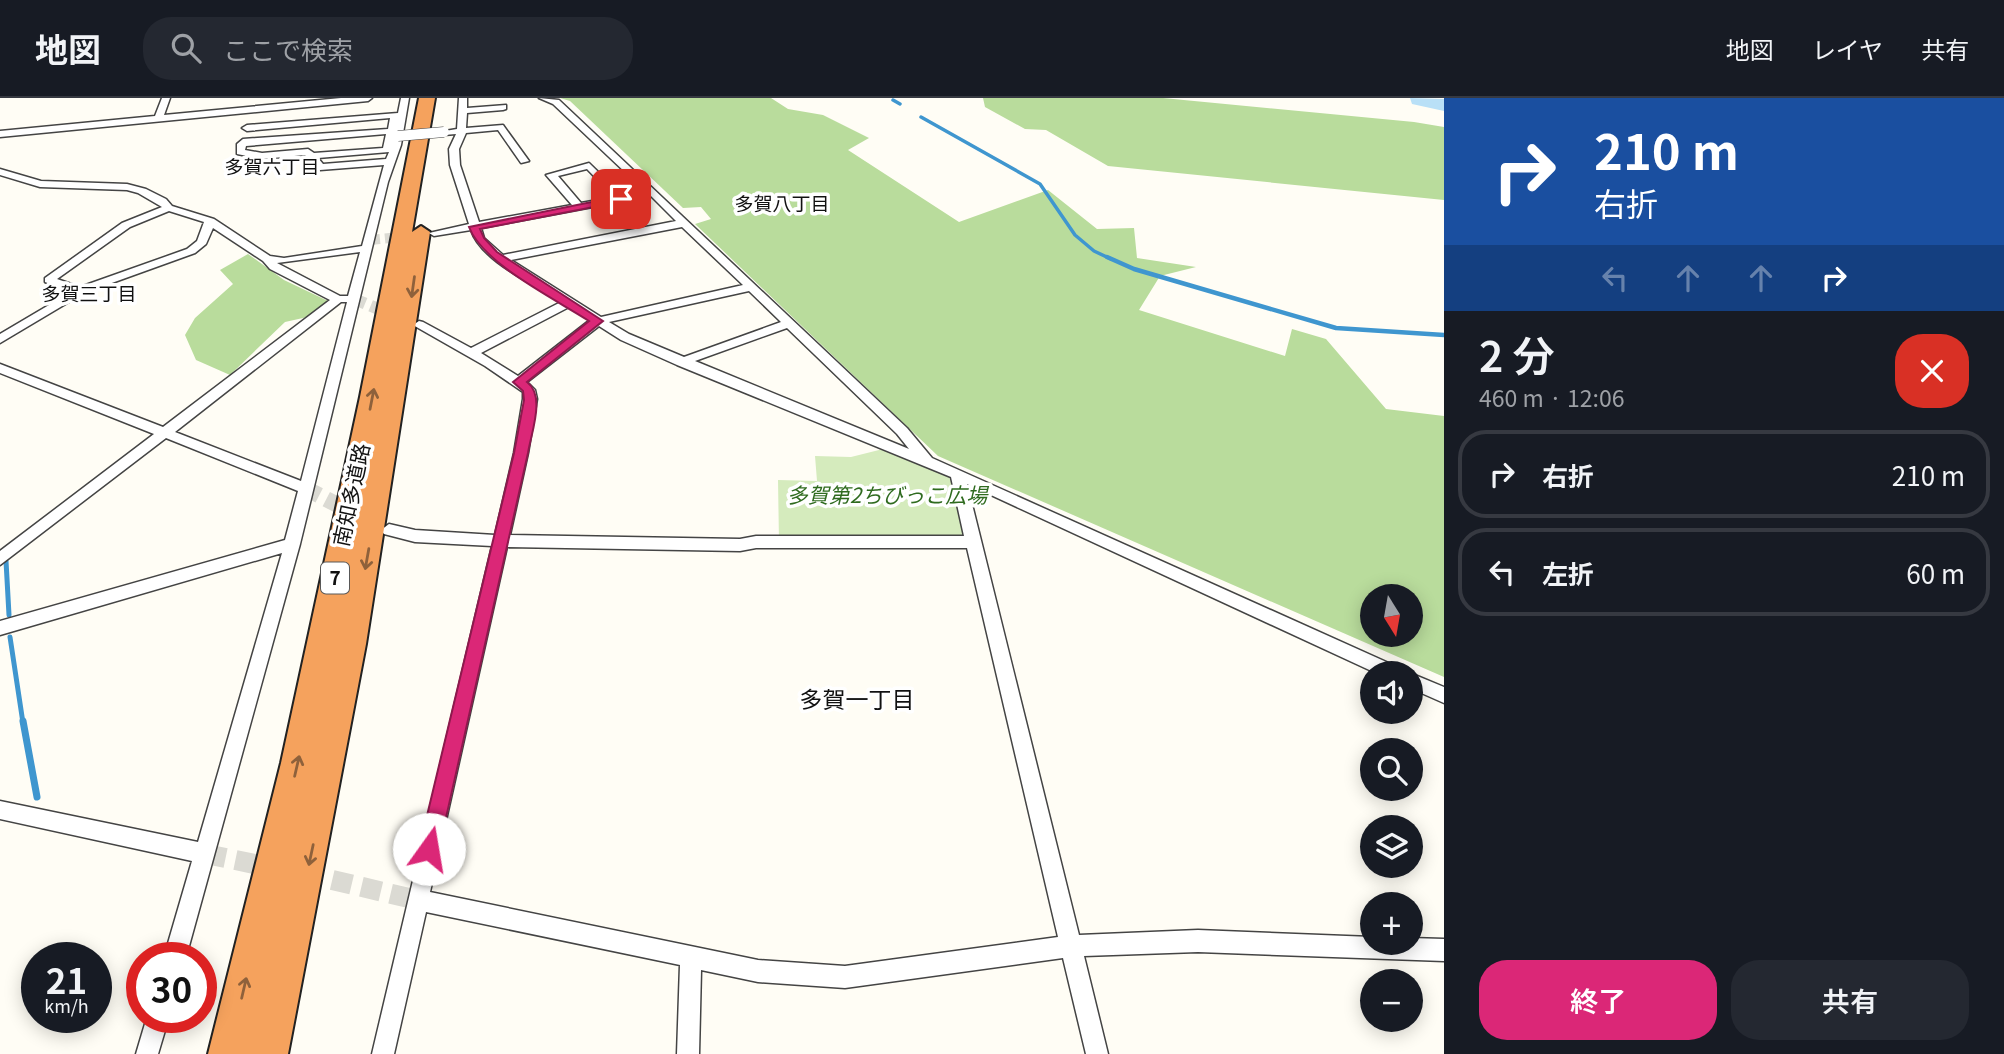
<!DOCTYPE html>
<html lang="ja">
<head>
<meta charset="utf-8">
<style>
	:root { --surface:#171b24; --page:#242831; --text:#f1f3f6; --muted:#9ea1a6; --line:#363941; --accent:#db2777 }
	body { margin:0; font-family:Georgia,"Noto Sans JP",serif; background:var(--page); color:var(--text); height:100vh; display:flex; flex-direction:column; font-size:26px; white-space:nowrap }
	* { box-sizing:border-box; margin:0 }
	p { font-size:23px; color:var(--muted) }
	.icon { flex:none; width:38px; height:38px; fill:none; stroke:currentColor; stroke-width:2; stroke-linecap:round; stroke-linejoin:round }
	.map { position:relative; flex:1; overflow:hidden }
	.details { display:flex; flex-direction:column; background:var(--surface); width:560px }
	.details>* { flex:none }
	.hud { background:#1a4fa0; color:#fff; overflow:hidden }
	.needle { width:46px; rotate:169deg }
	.buttons { position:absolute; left:1360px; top:486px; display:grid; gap:14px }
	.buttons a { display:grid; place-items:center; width:63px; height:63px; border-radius:50%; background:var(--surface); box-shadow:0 4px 18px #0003; font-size:35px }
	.speed { position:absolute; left:21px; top:844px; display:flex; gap:14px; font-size:35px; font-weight:700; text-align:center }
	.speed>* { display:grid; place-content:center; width:91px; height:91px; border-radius:50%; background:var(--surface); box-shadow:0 4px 18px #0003; line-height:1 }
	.speed small { font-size:18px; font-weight:400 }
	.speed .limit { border:10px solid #d22; background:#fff; color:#111 }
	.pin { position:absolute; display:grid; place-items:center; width:60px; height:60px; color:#fff; margin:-30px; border-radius:14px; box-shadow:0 4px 10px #0006 }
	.me { position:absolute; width:77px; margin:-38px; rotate:13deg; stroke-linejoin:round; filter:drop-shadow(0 0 5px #0008) }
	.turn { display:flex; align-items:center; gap:24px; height:147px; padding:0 35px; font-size:32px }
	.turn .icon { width:91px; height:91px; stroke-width:2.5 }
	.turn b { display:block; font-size:49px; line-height:60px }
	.lanes { display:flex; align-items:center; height:66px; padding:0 35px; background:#0003; justify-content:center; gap:35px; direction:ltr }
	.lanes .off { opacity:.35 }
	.round { display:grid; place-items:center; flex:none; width:74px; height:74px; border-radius:28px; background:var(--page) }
	.overview { display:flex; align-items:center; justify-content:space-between; height:119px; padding:0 35px }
	h1 { font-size:42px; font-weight:600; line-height:52px }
	.cta { display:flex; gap:14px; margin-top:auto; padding:14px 35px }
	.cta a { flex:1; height:80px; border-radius:28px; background:var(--accent); color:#fff; font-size:28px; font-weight:600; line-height:80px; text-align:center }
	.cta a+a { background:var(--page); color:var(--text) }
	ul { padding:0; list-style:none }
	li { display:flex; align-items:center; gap:21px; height:88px; margin:0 14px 10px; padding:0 21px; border:4px solid var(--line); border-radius:28px }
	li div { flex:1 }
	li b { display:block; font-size:26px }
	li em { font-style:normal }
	header { display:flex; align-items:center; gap:42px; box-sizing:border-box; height:98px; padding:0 35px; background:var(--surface); border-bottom:2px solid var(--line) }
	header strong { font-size:33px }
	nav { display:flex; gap:38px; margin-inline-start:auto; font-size:24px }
	.search { width:490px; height:63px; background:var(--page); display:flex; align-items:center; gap:18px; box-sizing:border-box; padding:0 24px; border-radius:28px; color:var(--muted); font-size:26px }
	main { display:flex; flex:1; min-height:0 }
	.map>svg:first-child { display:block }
	.green { fill:#d5ebbd }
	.forest { fill:#b9dc9c; fill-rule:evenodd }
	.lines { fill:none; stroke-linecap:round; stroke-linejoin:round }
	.stream-far3 { stroke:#3f96cf; stroke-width:3.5 }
	.stream-far2 { stroke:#3f96cf; stroke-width:4.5 }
	.stream-far1 { stroke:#3f96cf; stroke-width:5 }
	.stream { stroke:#3f96cf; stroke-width:7 }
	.river { fill:#b9e0f7; fill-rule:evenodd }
	.minor-tunnel-far3 { stroke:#dbdad3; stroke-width:10; stroke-dasharray:10 5; stroke-linecap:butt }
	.minor-tunnel-far2 { stroke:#dbdad3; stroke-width:12; stroke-dasharray:12 6; stroke-linecap:butt }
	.minor-tunnel-far1 { stroke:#dbdad3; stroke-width:16; stroke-dasharray:16 8; stroke-linecap:butt }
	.minor-tunnel { stroke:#dbdad3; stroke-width:20; stroke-dasharray:20 10; stroke-linecap:butt }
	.minor-casing { stroke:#444; stroke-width:3 }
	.motorway-casing { stroke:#222; stroke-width:4 }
	.minor { fill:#fff; fill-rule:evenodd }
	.motorway { fill:#f5a25d; fill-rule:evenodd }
	.minor-bridge-casing { stroke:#444; stroke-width:11; stroke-linecap:butt }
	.minor-bridge { stroke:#fff; stroke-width:10 }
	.oneway { stroke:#8e613b }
	.route { fill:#db2777; stroke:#8e194d; stroke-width:2 }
	.labels { text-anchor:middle; stroke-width:7; stroke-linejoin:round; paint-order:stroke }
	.far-neighbourhood-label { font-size:19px; fill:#111; stroke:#fff }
	.shield { fill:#fff; stroke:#585858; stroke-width:2 }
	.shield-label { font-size:19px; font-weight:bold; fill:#111 }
	.street-label { font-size:21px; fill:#111; stroke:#fff }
	.park-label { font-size:21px; font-style:italic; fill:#2f6b1f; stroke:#fff }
	.neighbourhood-label { font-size:23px; fill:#111; stroke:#fff }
</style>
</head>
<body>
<header>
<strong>地図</strong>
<div class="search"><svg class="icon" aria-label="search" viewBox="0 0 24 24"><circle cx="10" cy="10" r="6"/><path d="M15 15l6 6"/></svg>ここで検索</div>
<nav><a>地図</a><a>レイヤ</a><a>共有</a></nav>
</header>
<main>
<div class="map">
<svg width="1444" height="956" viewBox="0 0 1444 956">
	<rect width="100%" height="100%" fill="#fffdf5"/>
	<path class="green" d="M891 349 957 376 975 444H779L778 382 817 383 815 358 851 359Z"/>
	<g class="forest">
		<path d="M560 0H771L788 11 823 17 869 40 848 52 959 124 1048 92 1097 131 1134 130 1137 160 1196 169 1160 178 1139 212 1285 258 1292 231 1326 241 1386 311 1444 318V579L938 358 695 126 711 121 701 109 683 110 570 3ZM1372 499H1410V537H1372Z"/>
		<path d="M983 0H1163L1414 24 1444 29V102L1108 68 1046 32 1025 31 985 9Z"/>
		<path d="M248 156 284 182 328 203 312 218 285 224 230 277 196 262 185 237 195 220 233 186 220 172Z"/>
	</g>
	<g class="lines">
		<g class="stream-far3">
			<path d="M893 2 900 6"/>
			<path d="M921 19 1040 86 1075 137 1094 153 1111 161"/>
		</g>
		<path class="stream-far2" d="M1107 159 1134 171 1336 230 1444 237"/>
		<g class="stream-far1">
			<path d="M6 463 9 517"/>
			<path d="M10 539 23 625"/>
		</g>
		<path class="stream" d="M23 623 37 699"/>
		<path class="river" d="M1410 0 1444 1V13L1412 6Z"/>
		<path class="minor-tunnel-far3" d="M370 142 411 138"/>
		<path class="minor-tunnel-far2" d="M354 201 398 219"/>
		<path class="minor-tunnel-far1" d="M305 390 355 416"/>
		<g class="minor-tunnel">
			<path d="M206 756 274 770"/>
			<path d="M303 775 417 802"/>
		</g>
		<g class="minor-casing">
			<g id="minor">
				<path d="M162 0H170L164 17 341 0H372L368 3 0 39V33L155 18Z"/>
				<path d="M401 0H409L401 47 388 84 300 446 186 859H164L192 763 0 721V703L198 744 282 455 0 537V523L285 442 298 393 166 340 0 467V453L154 336 0 275V266L163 329 330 202 270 171 263 163 213 130 206 146 195 155 84 195 0 245V236L71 194 45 184V180L122 125 162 109 138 95 127 92 40 89 0 77V71L41 83 127 86 146 91 166 101 172 108 214 121 270 158 284 160 362 148 384 67 320 72 305 57 262 61 237 56V46L243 41 388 31 390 20 247 33 242 30 247 27 398 15ZM386 36 383 50 314 55 308 51 262 55 245 52 246 48ZM389 54 386 61 323 66 318 60ZM169 113 204 124 197 143 187 151 80 189 57 181 130 129ZM360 154 348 198H340L277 165ZM341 204H347L301 383 175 334Z"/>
				<path d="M459 0H467V10L506 7V11L503 12 467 15 466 30 503 27 529 63 521 65 498 32 466 35 459 51 460 67 479 124 572 107 546 77 589 65 623 98 645 93 553 6 539 0 559 2 907 330 932 360 1402 571 1404 576H1378L967 386 1079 837 1198 832 1372 839V845H1410V840L1444 841V863L1198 854 1084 858 1108 956H1086L1063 860 845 890 758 884 701 872 699 956H677L680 867 426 814 394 956H372L492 448 415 444 384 436 381 432 389 426 415 432 495 437 514 355 523 301V294L485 268 413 227 419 223 423 224 471 250 561 204C534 186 481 163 471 132L434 138 429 135 469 126 450 67 449 51 456 36 444 37 439 34 457 31ZM587 71 614 99 581 105 558 78ZM651 98 676 123 503 157 484 140 481 130ZM682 129 743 187 601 219 511 162ZM749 193 781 224 684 259 629 236 609 224ZM569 209 590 222 518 278 481 255ZM599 228 621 242 677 267 951 379 964 438H756L740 441 510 437 528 355 537 301 535 292 527 284ZM787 230 897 336 909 351 695 263ZM507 449 740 453 756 450H967L1058 839 845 868 758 862 430 794Z"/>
				<path d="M1410 575 1444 589V605L1410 590V576H1407Z"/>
				<path d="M147 919H169L158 956H136Z"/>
			</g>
		</g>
		<g class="motorway-casing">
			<path id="motorway" d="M419 0H435L412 134 421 128 430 134 366 546 288 956H208L281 665 360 299Z"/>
		</g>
		<use href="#minor" class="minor"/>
		<use href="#motorway" class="motorway"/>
		<g class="minor-bridge-casing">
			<path id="minor-bridge" d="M398 38 444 34"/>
		</g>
		<use href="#minor-bridge" class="minor-bridge"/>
	</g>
	<defs><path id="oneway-shaft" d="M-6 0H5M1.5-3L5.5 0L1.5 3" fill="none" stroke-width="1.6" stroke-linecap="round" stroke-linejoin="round" transform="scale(1.75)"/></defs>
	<g class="oneway">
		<use href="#oneway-shaft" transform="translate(413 189) rotate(98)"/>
		<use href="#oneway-shaft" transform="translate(372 301) rotate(-79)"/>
		<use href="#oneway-shaft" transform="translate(367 461) rotate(100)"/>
		<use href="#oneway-shaft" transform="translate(297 668) rotate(-77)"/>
		<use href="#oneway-shaft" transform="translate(311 757) rotate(102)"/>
		<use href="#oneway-shaft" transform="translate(244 890) rotate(-77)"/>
	</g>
	<path class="route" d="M621 98 625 99V103L480 131 484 140 497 154 603 223 527 284C546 298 531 335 528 355L439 751 436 758 429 761 421 758 419 751 514 355 524 302 523 293 513 284 589 223C555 201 483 166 469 129Z"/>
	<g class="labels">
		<g class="far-neighbourhood-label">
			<text x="272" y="76">多賀六丁目</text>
			<text x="782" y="113">多賀八丁目</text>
			<text x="89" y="203">多賀三丁目</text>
		</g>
		<rect class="shield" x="321" y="464.5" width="28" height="31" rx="5"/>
		<g class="shield-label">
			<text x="335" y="487">7</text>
		</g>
		<g class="street-label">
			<text transform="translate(352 397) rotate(-78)" y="7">南知多道路</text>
		</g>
		<g class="park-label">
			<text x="887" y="405">多賀第2ちびっこ広場</text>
		</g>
		<g class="neighbourhood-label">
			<text x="857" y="610">多賀一丁目</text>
		</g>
	</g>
</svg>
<div class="buttons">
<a><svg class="needle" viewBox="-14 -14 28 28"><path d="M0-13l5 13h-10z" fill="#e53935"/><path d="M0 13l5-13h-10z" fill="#9ea1a6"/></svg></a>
<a><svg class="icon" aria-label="sound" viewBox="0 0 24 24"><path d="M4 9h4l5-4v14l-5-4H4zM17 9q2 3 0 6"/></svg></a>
<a><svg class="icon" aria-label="search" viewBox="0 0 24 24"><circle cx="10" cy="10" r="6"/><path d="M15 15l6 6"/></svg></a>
<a><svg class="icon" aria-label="layers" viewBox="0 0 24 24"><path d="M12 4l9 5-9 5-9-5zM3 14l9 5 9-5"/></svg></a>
<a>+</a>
<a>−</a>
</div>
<div class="speed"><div>21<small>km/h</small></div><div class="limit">30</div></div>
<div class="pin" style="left:621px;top:101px;background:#d93025"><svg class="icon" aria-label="arrive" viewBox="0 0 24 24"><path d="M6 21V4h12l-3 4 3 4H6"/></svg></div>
<svg class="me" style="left:429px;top:751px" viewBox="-20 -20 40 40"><circle r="19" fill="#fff"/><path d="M0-13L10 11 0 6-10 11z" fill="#db2777"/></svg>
</div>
<section class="details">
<div class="hud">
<div class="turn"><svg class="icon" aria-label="right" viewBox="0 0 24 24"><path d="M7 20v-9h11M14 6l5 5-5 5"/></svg><div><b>210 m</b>右折</div></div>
<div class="lanes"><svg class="icon off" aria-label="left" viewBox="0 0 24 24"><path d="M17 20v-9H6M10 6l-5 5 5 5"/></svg><svg class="icon off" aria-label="ahead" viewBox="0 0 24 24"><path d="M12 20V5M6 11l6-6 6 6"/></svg><svg class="icon off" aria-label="ahead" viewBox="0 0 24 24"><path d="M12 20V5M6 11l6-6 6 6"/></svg><svg class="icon" aria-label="right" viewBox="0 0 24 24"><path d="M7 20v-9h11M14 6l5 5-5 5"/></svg></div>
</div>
<div class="overview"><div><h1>2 分</h1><p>460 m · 12:06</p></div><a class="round" style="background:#d93025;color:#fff"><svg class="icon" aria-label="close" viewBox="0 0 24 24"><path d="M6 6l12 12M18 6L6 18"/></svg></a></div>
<ul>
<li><svg class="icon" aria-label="right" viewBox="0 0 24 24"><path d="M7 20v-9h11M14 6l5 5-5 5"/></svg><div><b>右折</b></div><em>210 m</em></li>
<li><svg class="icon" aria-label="left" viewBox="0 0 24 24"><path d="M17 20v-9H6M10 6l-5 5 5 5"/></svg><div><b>左折</b></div><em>60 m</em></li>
</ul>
<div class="cta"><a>終了</a><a>共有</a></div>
</section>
</main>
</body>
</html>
